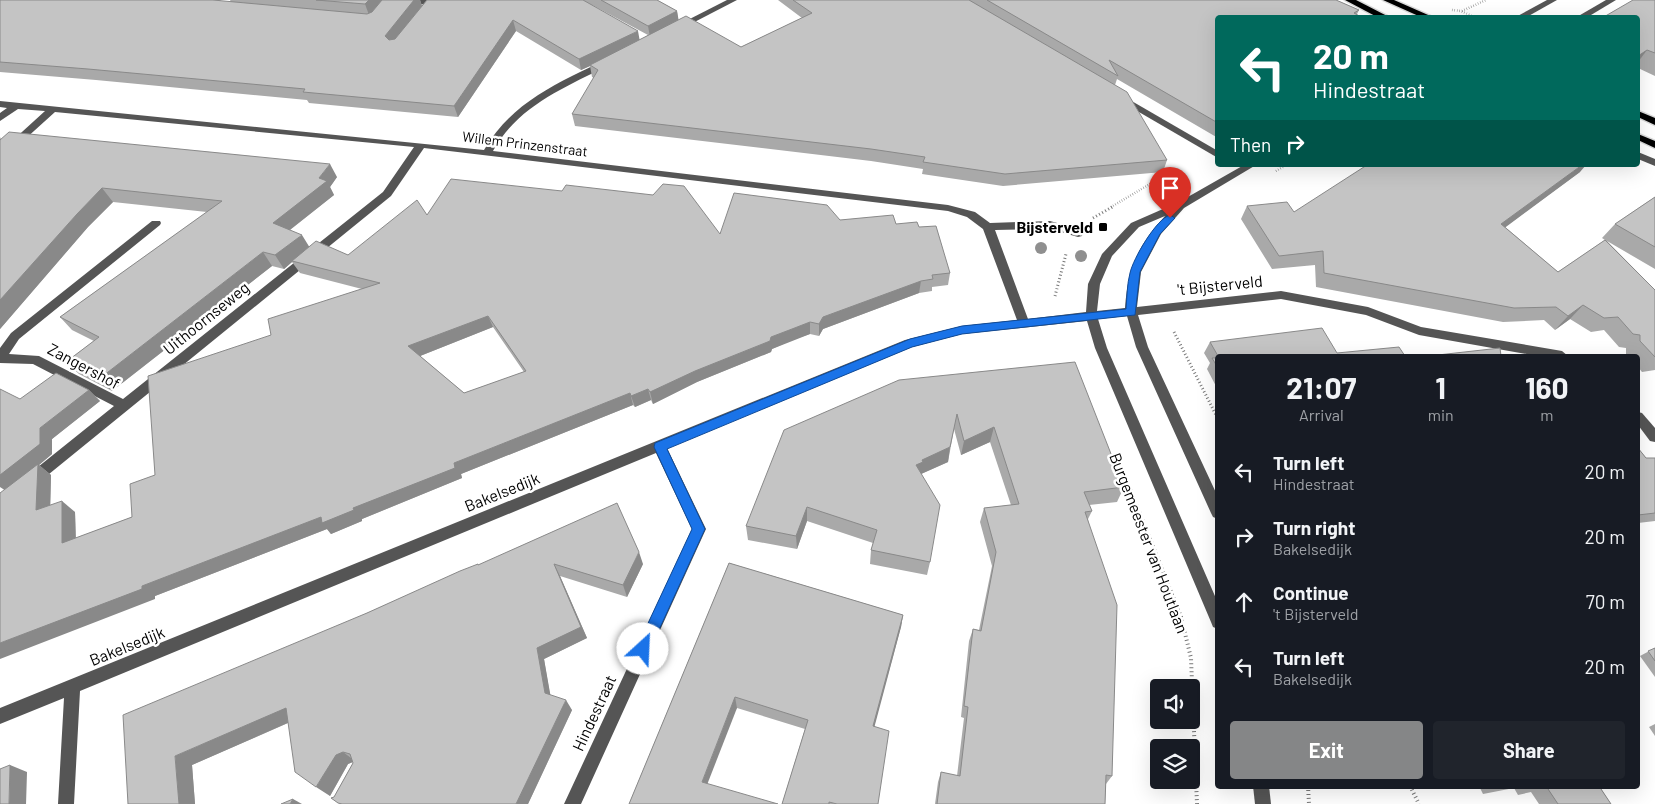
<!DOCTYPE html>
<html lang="en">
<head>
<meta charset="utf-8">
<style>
	:root { --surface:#171b24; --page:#20242c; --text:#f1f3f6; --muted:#9ea1a6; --accent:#858687 }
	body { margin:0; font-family:Barlow,sans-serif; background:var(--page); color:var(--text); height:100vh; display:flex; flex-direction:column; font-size:19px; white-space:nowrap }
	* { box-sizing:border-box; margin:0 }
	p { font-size:16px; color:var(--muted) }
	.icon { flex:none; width:28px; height:28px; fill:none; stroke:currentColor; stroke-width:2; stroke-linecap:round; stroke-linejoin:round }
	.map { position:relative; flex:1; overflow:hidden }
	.side { position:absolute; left:1215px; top:354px; width:425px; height:435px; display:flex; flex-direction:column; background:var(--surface); border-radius:5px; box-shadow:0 5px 20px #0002 }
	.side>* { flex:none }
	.top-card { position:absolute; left:1215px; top:15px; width:425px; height:152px; border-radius:5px; box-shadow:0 5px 20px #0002; background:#00695c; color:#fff; overflow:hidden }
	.buttons { position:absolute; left:1150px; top:679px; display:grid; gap:10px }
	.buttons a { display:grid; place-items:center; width:50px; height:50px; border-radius:5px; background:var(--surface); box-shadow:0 5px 20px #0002; font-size:25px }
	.pin { position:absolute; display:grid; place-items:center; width:42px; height:42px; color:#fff; margin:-51px -21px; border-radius:50% 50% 50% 0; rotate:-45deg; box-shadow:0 0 5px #0007 }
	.pin .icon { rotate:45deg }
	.me { position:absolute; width:55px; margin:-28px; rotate:25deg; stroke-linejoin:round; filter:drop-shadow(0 0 4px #0008) }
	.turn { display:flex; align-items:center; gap:18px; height:105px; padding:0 15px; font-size:22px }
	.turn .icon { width:65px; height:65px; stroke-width:2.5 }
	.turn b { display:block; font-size:35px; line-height:42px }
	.then { display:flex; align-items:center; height:48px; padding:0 15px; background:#0003; gap:10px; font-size:19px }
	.eta { display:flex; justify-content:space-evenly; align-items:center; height:85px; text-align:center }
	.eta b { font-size:30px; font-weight:700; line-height:35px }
	.button { display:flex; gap:10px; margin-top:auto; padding:10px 15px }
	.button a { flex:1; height:58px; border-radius:5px; background:var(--accent); color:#fff; font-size:20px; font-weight:700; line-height:58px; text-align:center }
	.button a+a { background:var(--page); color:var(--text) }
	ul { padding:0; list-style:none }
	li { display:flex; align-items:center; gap:15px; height:65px; padding:0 15px }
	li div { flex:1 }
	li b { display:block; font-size:19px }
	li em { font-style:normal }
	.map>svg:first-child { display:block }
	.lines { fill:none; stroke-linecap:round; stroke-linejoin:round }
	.major-casing { stroke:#dbdbdb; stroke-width:3 }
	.path-far2 { stroke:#777; stroke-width:2.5; stroke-dasharray:0.5 2; stroke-linecap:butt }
	.path-far1 { stroke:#777; stroke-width:3; stroke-dasharray:1 2.5; stroke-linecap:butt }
	.path { stroke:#777; stroke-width:4; stroke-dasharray:1 3; stroke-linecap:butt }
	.minor { fill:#555; fill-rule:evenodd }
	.major { fill:#000; fill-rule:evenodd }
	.tree { fill:#8f8f8f }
	.wall { fill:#a9a9a9; fill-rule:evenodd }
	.shaded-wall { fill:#898989 }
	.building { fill:#c4c4c4; stroke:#898989; fill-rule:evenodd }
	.route { fill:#1a73e8; stroke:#114b97 }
	.poi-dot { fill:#000; stroke:#fff; stroke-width:2 }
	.labels { text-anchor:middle; stroke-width:5; stroke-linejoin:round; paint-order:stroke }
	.far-street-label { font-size:14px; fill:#000; stroke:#fff }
	.poi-label { font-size:16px; font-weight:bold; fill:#000; stroke:#fff; text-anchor:end }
	.street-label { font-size:16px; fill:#000; stroke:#fff }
</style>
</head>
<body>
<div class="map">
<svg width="1655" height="804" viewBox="0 0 1655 804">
	<rect width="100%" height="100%" fill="#fff"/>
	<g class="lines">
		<g class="major-casing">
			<g id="major">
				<path d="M1345 0H1356L1391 18H1379Z"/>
				<path d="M1383 0H1394L1435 18H1423Z"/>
				<path d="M1638 111 1655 118V125L1638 117Z"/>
				<path d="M1638 134 1655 141V148L1638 140Z"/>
			</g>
		</g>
		<g class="path-far2">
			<path d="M1452 10 1461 11 1476 18"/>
			<path d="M1462 11 1486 0"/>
			<path d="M1276 171 1286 165"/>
			<path d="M1111 207 1150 184 1183 174"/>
		</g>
		<g class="path-far1">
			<path d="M1093 218 1114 206"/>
			<path d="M1055 296 1066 254"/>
			<path d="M1174 332 1218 419"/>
		</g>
		<g class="path">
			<path d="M1126 479 1181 617 1191 658 1197 804"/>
			<path d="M1308 786 1309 804"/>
			<path d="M1410 786 1419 804"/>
		</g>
		<g class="minor">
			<path d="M400 0H481L477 2C461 3 411 8 400 0Z"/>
			<path d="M727 0H737L681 29 674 27Z"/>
			<path d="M1547 0H1557L1525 18H1514Z"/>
			<path d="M1606 0H1616L1586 18H1575Z"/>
			<path d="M604 61 607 62V66C564 88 518 106 493 151L948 205 975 212 990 223 1050 221 1082 230 1083 233 1082 236 1078 237 1050 229 995 230 1028 319 1086 312 1088 284 1102 254 1131 223 1179 202 1244 165H1256L1184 208 1161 234 1141 272 1137 307 1281 291 1368 307 1421 327 1562 351 1568 356H1538L1419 335 1366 315 1281 299 1138 315 1148 347 1218 497V519L1213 517 1211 513 1136 347 1127 316 1098 319 1107 348 1218 603V629L1213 627 1211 622 1095 348 1087 321 962 334 912 347 667 448 706 529 581 804H564L692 529 656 453 80 691 74 804H58L64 698 0 724V708L905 340 962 326 1017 320 983 229 967 217 948 211 424 148 391 196 38 483 33 485 28 483 26 479 28 475 114 406 33 364 0 363V348L11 333 152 221H160L161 223 160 225 19 339 9 354 39 356 123 399 383 192 414 147 55 112 3 159 0 160V152L45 111 18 109 0 121V113L7 108 0 107V101L484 150C505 114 536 94 572 76 583 71 593 65 604 61ZM1165 216C1138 246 1128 267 1125 308L1097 311 1100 284 1112 256 1139 227Z"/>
			<path d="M1123 96 1218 151V158L1120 101V97Z"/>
			<path d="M1638 152 1655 159V166L1638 159Z"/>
			<path d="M1638 412 1642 413 1655 428V442L1650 441 1638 425Z"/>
			<path d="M1253 786H1269L1271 804H1255Z"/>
		</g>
		<use href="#major" class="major"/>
	</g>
	<g class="tree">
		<circle cx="1041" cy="248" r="6"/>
		<circle cx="1081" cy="256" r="6"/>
	</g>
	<g class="wall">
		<path d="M0 0H221L220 1 231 2 230 0H420L422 6 427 0H657L677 11 678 20 741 47 802 18 778 0H1336L1359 10 1357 14 1218 18V138L1117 79 1115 85 1167 160 1163 172 1003 186 922 174 923 169 871 161 575 126 572 114 594 78 592 77 590 66 581 70 516 31 458 117 309 103 307 100 96 80 0 72ZM592 5 594 6 648 35 640 40Z"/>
		<path d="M1655 0V76L1638 68V18Z"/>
		<path d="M0 137 1 139 337 177 330 187 334 195 290 230 309 247 348 255 427 215 720 234 840 220 896 224 919 227 950 273 948 285 932 287V291L919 293 823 329 819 336 810 334 792 340 772 349 771 352 697 382 653 404 651 400 635 407 633 405 461 474 462 478 362 519V521L331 534 327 529 155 596V599L4 490 20 399 89 390 100 401 52 439V454L39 465 51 475 50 505 75 512 76 538 132 517 155 475 271 335 362 289 300 273 292 262 284 269 272 266 112 391 79 374 66 362 94 341 72 330 60 317 207 212 113 202 88 227 0 329ZM493 327 524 372 464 393 420 356Z"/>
		<path d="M1580 172 1505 227 1558 272 1605 240 1602 238 1615 224 1655 197V269L1607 241 1655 290V370L1642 372 1638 367V356H1628L1626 354V348L1619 347 1604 330 1591 332 1570 319 1555 330 1544 320 1503 322 1316 287 1315 265 1272 269 1241 219 1247 206 1294 212Z"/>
		<path d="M1210 342 1337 353 1218 356V390L1207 369 1210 363 1204 353Z"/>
		<path d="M899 380 1124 487 1117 502 1089 505 1092 511 1088 519 1112 776 1106 784 1105 804H935L938 782 941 772 957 776 964 718 961 717 969 641 973 629 979 630 992 566 980 522 984 508 1011 505 990 442 961 455 954 429 948 462 921 474 930 562 927 575 870 564 871 550 873 543 807 521 797 549 748 540 746 526Z"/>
		<path d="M1638 448 1646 458H1655V521L1638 523Z"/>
		<path d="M729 563 903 615 901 627 874 726 878 804H782L805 729 737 708 629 804Z"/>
		<path d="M643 564 627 597 560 576 587 638 544 659 550 695 572 710 528 804H340L331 798 334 797 353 763V762L348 764 330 796 288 723 192 765 195 804H128L367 613 479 565Z"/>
		<path d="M1655 648V677L1640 656Z"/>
		<path d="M1655 724V736L1649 727Z"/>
		<path d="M1479 786H1599L1611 804H1539L1531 792 1518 795 1514 788 1483 794Z"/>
	</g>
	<g class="shaded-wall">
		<path d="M369 0H383L369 15 365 4Z"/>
		<path d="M414 0H420L422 6 389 47 385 36Z"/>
		<path d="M677 11 679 22 650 37 648 26Z"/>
		<path d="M513 20 516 31 458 117 454 106Z"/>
		<path d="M638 31 640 42 590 65V66L581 70 579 59Z"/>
		<path d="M1647 50 1638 62V56Z"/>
		<path d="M330 164 337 177 330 187 334 195 282 236 273 223 319 178Z"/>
		<path d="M1582 165H1586L1580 172 1491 238 1501 224Z"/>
		<path d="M102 188 113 202 88 227 0 329V300L77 214Z"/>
		<path d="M302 235 310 248 292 261V262L284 269 275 255Z"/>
		<path d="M263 252 272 266 112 391 99 379Z"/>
		<path d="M921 281 919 293 823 329 819 336V324L823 317Z"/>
		<path d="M1583 305 1570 319 1555 330 1568 316Z"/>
		<path d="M488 316 493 327 415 358 408 346Z"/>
		<path d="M810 322V334L772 349 771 352 697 382 653 404 650 392 695 371 771 337Z"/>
		<path d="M648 389 651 400 635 407 631 396Z"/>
		<path d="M89 390 100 401 52 439V454L39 465 51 475 50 520 0 487V470L40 428Z"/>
		<path d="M630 393 633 405 461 474 462 478 362 519V521L331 534 327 529 155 596V599L0 659V643L142 586 321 517 353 508 454 463Z"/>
		<path d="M994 427 990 442 961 455 964 441Z"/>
		<path d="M950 447 948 462 921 474 916 465 922 460Z"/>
		<path d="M62 501 75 512 76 554 62 543Z"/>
		<path d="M807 507V521L797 549 796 536Z"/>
		<path d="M639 552 643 564 627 597 623 585Z"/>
		<path d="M554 564 560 576 587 638 544 659 552 704 545 693 537 648Z"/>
		<path d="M903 615 901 627 872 736 873 726Z"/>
		<path d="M735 697 737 708 705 790 702 782Z"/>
		<path d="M566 700 572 710 528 804H516Z"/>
		<path d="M286 708 299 718 192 765 195 804H179L175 756Z"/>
		<path d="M343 752 355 761 348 764 330 796 316 787 336 755Z"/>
		<path d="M10 765 27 772 26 804H9Z"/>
		<path d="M293 799 302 804H290Z"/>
	</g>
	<g class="building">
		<path d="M0 0H213L367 14 372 12 382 0H414L385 36 389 40 395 39 427 0H583L638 31 579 59 513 20 454 106 303 92 305 89 88 69 0 62Z"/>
		<path d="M316 0H369L365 4Z"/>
		<path d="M601 0H657L677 11 648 26Z"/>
		<path d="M793 0H969L1127 92 1167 160 1005 174 923 162 925 157 871 149 572 114 598 70 590 65 686 16 741 47 812 13Z"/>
		<path d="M987 0H1336L1359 10 1354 13 1363 18H1218V123L1109 60 1118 76Z"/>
		<path d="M1633 0H1655V53L1647 50 1638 56V18H1602Z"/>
		<path d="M9 132 330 164 319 178 327 181 273 223 302 235 275 255 263 252 99 379 66 362 99 337 60 317 222 201 102 188 77 214 0 300V140Z"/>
		<path d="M1367 165H1582L1501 224 1558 272 1605 240 1655 290V357L1640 341V335L1633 334 1618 317 1604 318 1583 305 1568 316 1556 307 1514 308 1324 273 1323 251 1279 256 1247 206 1287 202 1294 212Z"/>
		<path d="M451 179 562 191 566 185 653 195 663 184 684 186 720 234 734 193 827 205 840 220 893 215 896 224 917 222 919 227 936 226 950 273 932 275 933 279 921 281 823 317 819 324 810 322 792 329 771 337 770 341 695 371 650 392 648 389 631 396 630 393 454 463 455 468 353 508 354 510 322 523 321 517 142 586V589L0 643V493L38 464 36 510 62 501V543L132 517 130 484 155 475 148 376 271 335 268 319 380 283 292 261 316 241 348 255 417 200 427 215ZM488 316 526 371 464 393 408 346Z"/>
		<path d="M1655 197V247L1615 224Z"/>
		<path d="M1322 328 1337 353 1399 347 1405 356H1218L1210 342Z"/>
		<path d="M1500 348 1501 356H1429Z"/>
		<path d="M1212 358H1218V368Z"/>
		<path d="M1075 362 1124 487 1084 492 1092 511 1085 512 1117 605 1112 776 1106 775 1105 804H937L941 772 960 776 968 707 964 706 973 629 981 631 996 552 984 508 1019 504 994 427 964 441 957 414 950 447 922 460 923 462 916 465 940 505 930 562 871 550 877 530 807 507 796 536 746 526 784 430 899 380Z"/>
		<path d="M56 373 89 390 40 428V444L0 475V389L20 399Z"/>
		<path d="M1638 448 1646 458H1655V513L1638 515Z"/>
		<path d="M617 503 639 552 623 585 554 564 581 627 537 648 545 693 566 700 516 804H342L338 803 331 798 334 797 353 763 350 754 343 752 336 755 316 787 295 772 286 708 175 756 179 804H128L123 715 367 613 460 571 478 564V565Z"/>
		<path d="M729 563 903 615 873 726 889 731 878 804H837L829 802V804H782L808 720 735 697 702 782 778 804H629Z"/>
		<path d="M1655 648V661L1648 651Z"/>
		<path d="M10 765 9 804H0V769Z"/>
		<path d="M1531 786H1543L1532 788Z"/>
		<path d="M1546 786H1599L1611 804H1558Z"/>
		<path d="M293 799 290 804H281Z"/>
	</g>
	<path class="route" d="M1170 215 1175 218 1160 234 1140 272 1135 315 962 334 912 347 667 449 705 529 648 654 643 656 638 654 636 649 692 529 654 447 655 443 910 339 962 326 1126 309C1127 297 1127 284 1130 273 1133 259 1156 219 1170 215Z"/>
	<rect class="poi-dot" x="1098" y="222" width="10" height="10" rx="2.5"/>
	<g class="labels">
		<g class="far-street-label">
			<text transform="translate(525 144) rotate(7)" y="5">Willem Prinzenstraat</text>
		</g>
		<g class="poi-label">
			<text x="1093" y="233">Bijsterveld</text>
		</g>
		<g class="street-label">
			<text transform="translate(1220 285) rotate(-6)" y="6">'t Bijsterveld</text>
			<text transform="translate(206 318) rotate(-39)" y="6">Uithoornseweg</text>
			<text transform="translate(84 366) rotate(28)" y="6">Zangershof</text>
			<text transform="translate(502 492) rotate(-22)" y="6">Bakelsedijk</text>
			<text transform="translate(1149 543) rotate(69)" y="6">Burgemeester van Houtlaan</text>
			<text transform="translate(127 646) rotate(-22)" y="6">Bakelsedijk</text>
			<text transform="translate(594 713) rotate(-65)" y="6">Hindestraat</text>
		</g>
	</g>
</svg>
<div class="buttons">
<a><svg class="icon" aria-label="sound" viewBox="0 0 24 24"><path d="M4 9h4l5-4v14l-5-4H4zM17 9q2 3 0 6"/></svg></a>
<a><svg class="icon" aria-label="layers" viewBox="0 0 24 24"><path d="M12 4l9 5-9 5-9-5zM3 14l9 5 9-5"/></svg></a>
</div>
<div class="pin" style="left:1170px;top:218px;background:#d93025"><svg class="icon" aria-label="arrive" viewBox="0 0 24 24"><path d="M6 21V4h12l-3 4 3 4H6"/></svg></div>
<svg class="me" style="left:643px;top:649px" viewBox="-20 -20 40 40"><circle r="19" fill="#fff"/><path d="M0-13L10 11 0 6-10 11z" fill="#1a73e8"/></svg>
<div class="top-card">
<div class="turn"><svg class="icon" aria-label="left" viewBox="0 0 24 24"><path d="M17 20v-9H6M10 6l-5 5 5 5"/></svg><div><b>20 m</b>Hindestraat</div></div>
<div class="then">Then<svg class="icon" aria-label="right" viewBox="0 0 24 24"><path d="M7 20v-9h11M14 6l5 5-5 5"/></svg></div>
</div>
<section class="side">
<div class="eta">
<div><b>21:07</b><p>Arrival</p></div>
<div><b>1</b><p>min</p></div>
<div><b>160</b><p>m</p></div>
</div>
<ul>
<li><svg class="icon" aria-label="left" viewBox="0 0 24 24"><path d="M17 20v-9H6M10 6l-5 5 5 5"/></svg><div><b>Turn left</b><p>Hindestraat</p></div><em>20 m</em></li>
<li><svg class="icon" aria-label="right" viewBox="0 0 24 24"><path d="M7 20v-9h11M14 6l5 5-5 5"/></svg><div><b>Turn right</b><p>Bakelsedijk</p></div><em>20 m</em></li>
<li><svg class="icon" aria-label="ahead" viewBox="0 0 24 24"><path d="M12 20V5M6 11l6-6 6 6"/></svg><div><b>Continue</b><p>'t Bijsterveld</p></div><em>70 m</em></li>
<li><svg class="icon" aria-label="left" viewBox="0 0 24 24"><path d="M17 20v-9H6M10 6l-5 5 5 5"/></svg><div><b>Turn left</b><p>Bakelsedijk</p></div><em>20 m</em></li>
</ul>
<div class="button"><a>Exit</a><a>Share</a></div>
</section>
</div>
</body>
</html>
